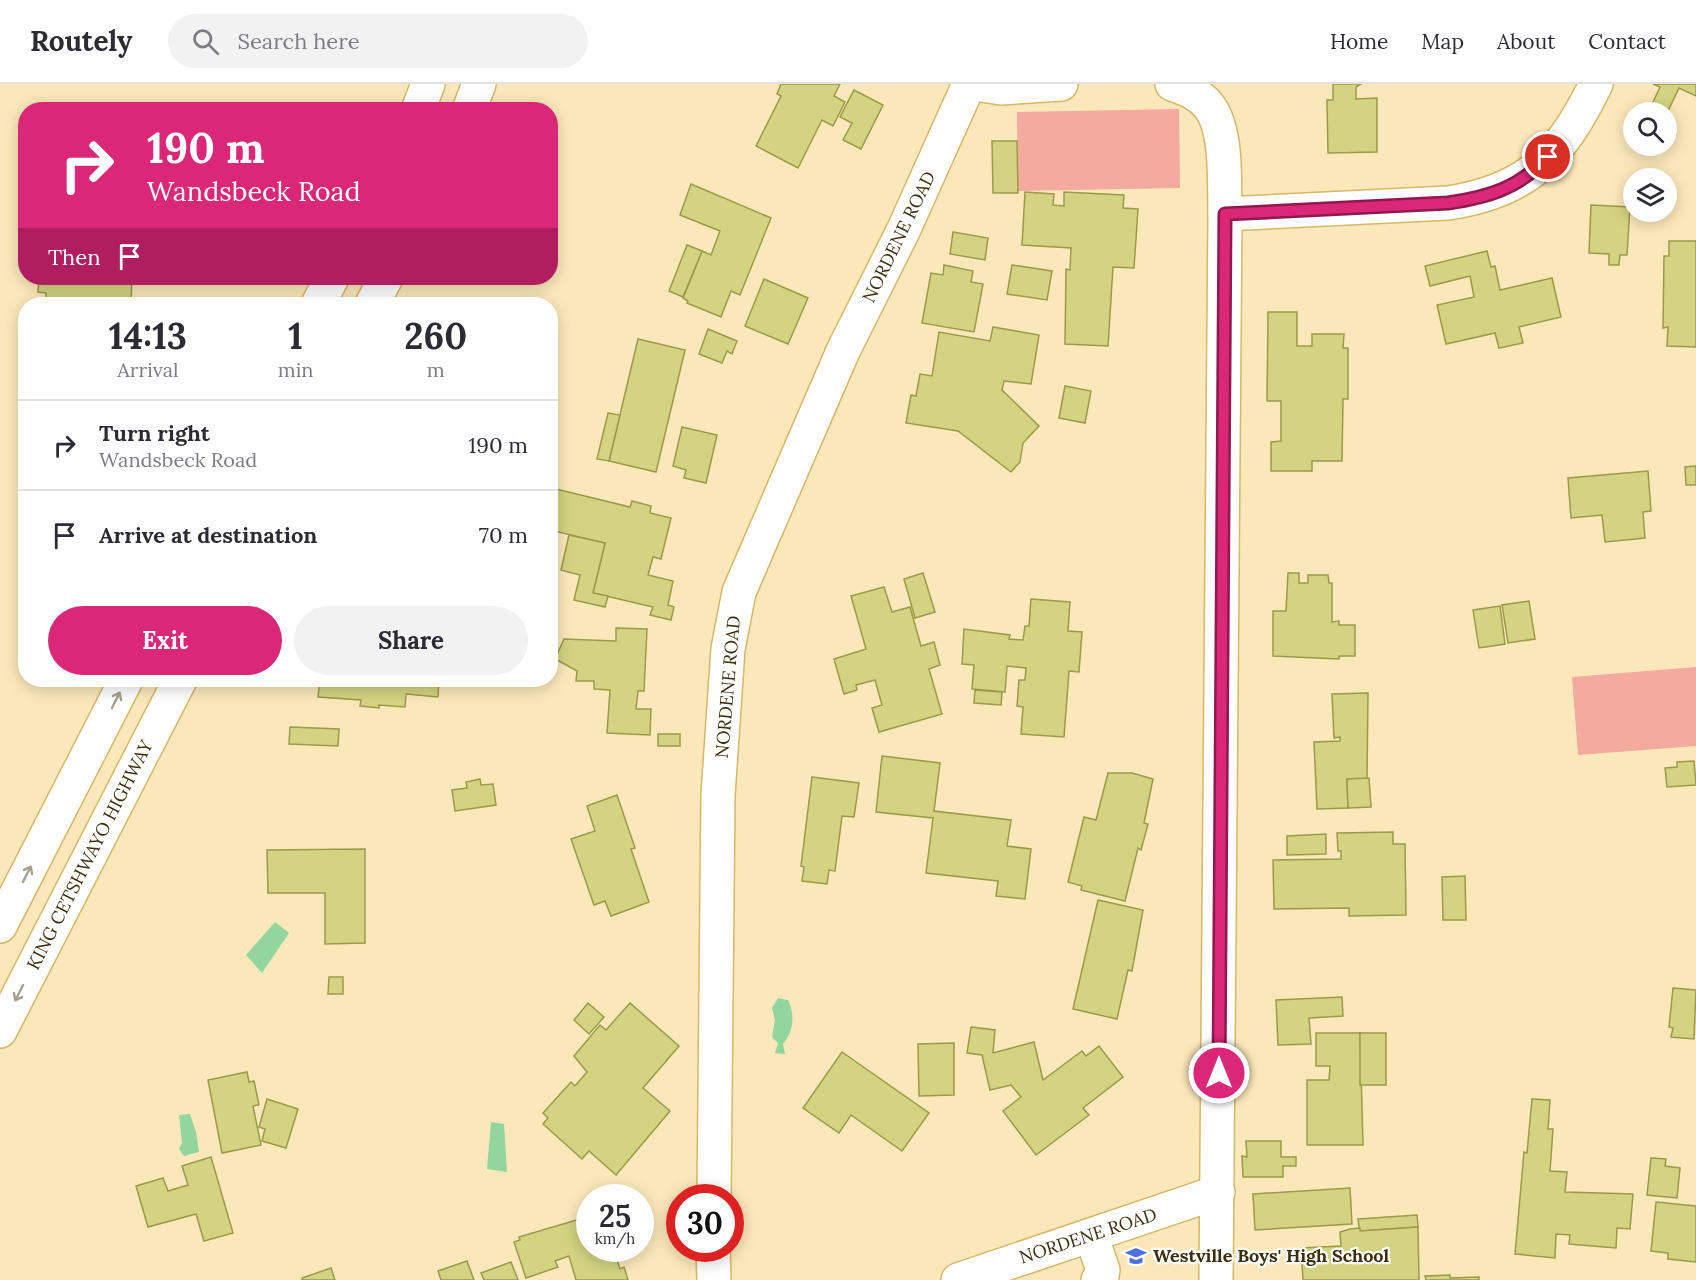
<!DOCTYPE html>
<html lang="en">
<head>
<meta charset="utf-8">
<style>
	:root { --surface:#fff; --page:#f2f2f3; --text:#2b2b33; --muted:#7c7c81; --line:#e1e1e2; --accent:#db2777 }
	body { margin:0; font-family:Lora,serif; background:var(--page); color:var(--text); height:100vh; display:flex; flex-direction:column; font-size:22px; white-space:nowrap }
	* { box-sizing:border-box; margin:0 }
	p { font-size:20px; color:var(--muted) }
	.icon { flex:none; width:33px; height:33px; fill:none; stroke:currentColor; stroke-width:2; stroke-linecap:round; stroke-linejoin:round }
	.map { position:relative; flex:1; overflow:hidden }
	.side { position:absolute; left:18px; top:213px; width:540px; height:390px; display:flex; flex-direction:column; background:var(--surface); border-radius:24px; box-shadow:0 3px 15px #0003 }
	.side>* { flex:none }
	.hud { position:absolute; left:18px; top:18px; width:540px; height:183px; border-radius:24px; box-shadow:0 3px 15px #0003; background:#db2777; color:#fff; overflow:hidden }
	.controls { position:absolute; left:1623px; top:18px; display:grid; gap:12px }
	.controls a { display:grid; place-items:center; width:54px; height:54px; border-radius:50%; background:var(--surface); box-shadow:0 3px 15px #0003; font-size:30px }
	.speed { position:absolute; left:576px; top:1100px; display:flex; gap:12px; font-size:30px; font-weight:700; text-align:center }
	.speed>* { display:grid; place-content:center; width:78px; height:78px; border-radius:50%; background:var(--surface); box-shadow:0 3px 15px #0003; line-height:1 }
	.speed small { font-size:15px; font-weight:400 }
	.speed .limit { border:9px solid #d22; background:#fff; color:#111 }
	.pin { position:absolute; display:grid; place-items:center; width:51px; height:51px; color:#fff; margin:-26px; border:3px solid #fff; border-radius:50%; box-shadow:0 2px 6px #0007 }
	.me { position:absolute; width:66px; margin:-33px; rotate:0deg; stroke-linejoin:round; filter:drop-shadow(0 0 4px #0008) }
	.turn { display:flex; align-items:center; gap:21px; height:126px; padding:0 30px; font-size:27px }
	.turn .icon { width:78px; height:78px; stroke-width:2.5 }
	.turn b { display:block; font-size:42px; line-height:51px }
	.then { display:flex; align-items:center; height:57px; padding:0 30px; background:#0003; gap:12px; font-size:22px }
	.eta { display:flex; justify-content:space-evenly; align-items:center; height:102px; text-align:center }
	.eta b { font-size:36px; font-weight:700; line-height:42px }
	.primary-button { display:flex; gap:12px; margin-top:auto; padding:12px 30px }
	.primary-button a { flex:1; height:69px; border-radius:36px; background:var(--accent); color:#fff; font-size:24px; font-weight:700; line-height:69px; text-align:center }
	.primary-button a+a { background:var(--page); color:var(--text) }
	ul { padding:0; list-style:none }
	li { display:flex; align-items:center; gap:18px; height:90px; padding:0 30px; border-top:2px solid var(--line) }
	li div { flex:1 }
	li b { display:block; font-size:22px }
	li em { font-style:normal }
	header { display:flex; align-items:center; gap:36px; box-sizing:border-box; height:84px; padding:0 30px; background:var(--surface); border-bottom:2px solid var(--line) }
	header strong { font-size:28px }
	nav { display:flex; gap:33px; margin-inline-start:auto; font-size:21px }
	.search { width:420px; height:54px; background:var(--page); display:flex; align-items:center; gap:15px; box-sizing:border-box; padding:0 21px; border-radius:33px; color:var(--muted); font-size:22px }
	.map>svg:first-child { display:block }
	.green { fill:#f4aa9f }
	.water { fill:#92d69d }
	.building { fill:#d3d381; stroke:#9a9a48; stroke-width:1.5 }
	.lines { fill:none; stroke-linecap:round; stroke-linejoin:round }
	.minor-casing { stroke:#d6b768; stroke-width:36 }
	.highway-casing { stroke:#d6b768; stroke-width:36 }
	.minor { stroke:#fff; stroke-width:33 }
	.highway { stroke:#fff; stroke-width:33 }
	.oneway { stroke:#a6a091 }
	.route-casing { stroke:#8e194d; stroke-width:15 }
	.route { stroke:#db2777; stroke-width:10 }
	.labels { text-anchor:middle; stroke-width:4.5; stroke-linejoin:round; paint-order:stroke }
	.street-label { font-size:18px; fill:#3a2d0b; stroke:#fff }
	.poi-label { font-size:18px; font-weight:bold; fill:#3a2d0b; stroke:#fff; text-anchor:start }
</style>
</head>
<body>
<header>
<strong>Routely</strong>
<div class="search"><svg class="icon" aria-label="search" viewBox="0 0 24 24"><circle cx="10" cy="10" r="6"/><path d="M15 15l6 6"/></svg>Search here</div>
<nav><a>Home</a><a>Map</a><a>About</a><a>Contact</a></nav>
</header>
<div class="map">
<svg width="1696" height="1196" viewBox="0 0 1696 1196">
	<rect width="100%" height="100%" fill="#fbe8ba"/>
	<g class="green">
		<path d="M1179 25 1180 104 1018 107 1017 28Z"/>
		<path d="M1696 583V662L1578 671 1572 593Z"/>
	</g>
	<g class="water">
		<path d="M275 838 289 849 262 889 246 871Z"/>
		<path d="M778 914 788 916C795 930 794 948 783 960L785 970 775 969 778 959 772 953 775 936 772 924Z"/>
		<path d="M190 1030 196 1048 199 1068 184 1072 179 1065 182 1059 179 1031Z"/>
		<path d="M491 1038 504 1040 507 1088 487 1085Z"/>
	</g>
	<g class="building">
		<path d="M781 0H840L834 12 845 18 833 42 822 36 798 84 756 62 781 12 777 10Z"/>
		<path d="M1333 0H1361L1356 3V15L1377 14V68L1328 69 1327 16H1333Z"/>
		<path d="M1653 0H1696V12L1679 4 1668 27 1652 20 1660 3Z"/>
		<path d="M854 6 883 21 861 65 843 56 852 39 840 33Z"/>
		<path d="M992 57H1017L1018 109H993Z"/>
		<path d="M691 100 771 134 740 211 731 207 721 233 687 219 688 217 683 214 702 167 711 171 720 147 680 131Z"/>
		<path d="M1025 108 1054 110 1053 121 1064 122V108L1124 111 1123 124 1138 125 1134 184 1113 183 1108 262 1065 260 1066 185 1070 186 1071 164 1022 161Z"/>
		<path d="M1591 121 1630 123 1627 171H1620L1619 181H1609V170L1589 169Z"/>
		<path d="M953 148 988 154 985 176 950 170Z"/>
		<path d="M1669 157H1696V263L1667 262 1668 243 1663 244 1664 172H1669Z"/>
		<path d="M687 161 702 167 683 213 669 207Z"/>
		<path d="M1487 167 1491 183 1495 182 1500 206 1552 194 1561 233 1519 243 1523 259 1499 264 1495 249 1446 260 1437 221 1474 213 1470 192 1430 202 1425 182Z"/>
		<path d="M944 181 973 187 971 198 983 200 974 248 922 239 931 189 943 191Z"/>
		<path d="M1012 181 1052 187 1047 216 1007 210Z"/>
		<path d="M39 194H132L131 220H46V209L38 208Z"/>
		<path d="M764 195 808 214 788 260 745 242Z"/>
		<path d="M1268 228H1297V262H1312V250H1344L1343 264H1348V315H1343L1342 377H1312V387H1271V358L1281 357V317H1267Z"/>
		<path d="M993 243 1039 251 1031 300 1004 297 1002 306 1039 342 1023 359 1020 378 1011 388 958 347 906 339 911 311 916 312 920 290 932 292 939 248 990 257Z"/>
		<path d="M708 245 737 257 732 270 727 267 722 279 699 270Z"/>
		<path d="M638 255 685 266 656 388 609 377Z"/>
		<path d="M1065 302 1091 307 1085 339 1059 334Z"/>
		<path d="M608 329 620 331 609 377 597 375Z"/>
		<path d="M682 343 717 351 706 399 684 394 686 386 673 382Z"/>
		<path d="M1696 382V401H1686L1685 383Z"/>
		<path d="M1648 387 1651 427 1643 428 1645 454 1605 458 1602 431 1571 434 1568 394Z"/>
		<path d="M552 404 630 423 632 417 651 422 650 429 671 434 661 475 653 473 648 491 673 497 668 521 674 523 671 536 650 531 653 523 593 509 605 459 550 446Z"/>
		<path d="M569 451 605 459 593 509 608 512 605 523 574 516 580 491 561 486Z"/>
		<path d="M923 489 935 528 915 534 904 495Z"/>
		<path d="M1288 489H1299V499H1308V491H1328L1329 499H1332V538L1339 537V541H1355V572H1339V575L1273 572V527H1286Z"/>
		<path d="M884 503 892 528 910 523 921 562 934 558 940 581 929 585 942 630 879 648 872 624 882 621 875 596 856 601 857 606 844 610 834 575 866 565 851 512Z"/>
		<path d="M1031 515 1070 518 1068 547 1082 548 1079 588 1069 587 1064 653 1021 650 1023 623 1017 622 1019 596H1025L1026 584 1007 582 1005 608 972 605 974 581 962 580 964 545 1010 551 1009 555 1023 556 1025 542H1029Z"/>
		<path d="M1529 517 1535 555 1508 559 1502 521Z"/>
		<path d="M1500 522 1505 560 1479 564 1473 526Z"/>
		<path d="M616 544 647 545 644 607H638L636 625H651L650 651 607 649 610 606 594 605V597H576L577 587 555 575 564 555 616 557Z"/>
		<path d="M320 596H439L438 613 406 610 405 623 379 621V624L360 622 361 616 318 613Z"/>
		<path d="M975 606 1002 608 1001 621 974 619Z"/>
		<path d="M1368 609 1367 695H1347L1348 724 1317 725 1314 658 1340 657V653L1334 654 1332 610Z"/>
		<path d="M290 643 339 645 338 662 289 660Z"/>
		<rect x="658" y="650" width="22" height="12"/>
		<path d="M882 672 940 679 934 727 1011 736 1007 762 1031 765 1025 815 996 812 998 797 926 789 933 734 876 728Z"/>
		<path d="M1694 677 1696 701 1667 703 1665 684 1677 683V678Z"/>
		<path d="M1108 689H1132L1153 695 1144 739 1148 740 1141 766 1138 764 1125 817 1081 806 1082 802 1068 798 1084 733 1096 736Z"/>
		<path d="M812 693 859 699 854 733 842 732 835 787 829 786 827 800 802 797 804 783 801 782Z"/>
		<path d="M1369 694 1371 723 1348 724 1347 695Z"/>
		<path d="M480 695 481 701 493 700 496 721 455 727 452 706 467 704 466 698Z"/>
		<path d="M617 711 635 764 631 765 649 818 611 832 605 817 594 821 571 755 595 747 587 722Z"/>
		<path d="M1393 748V760H1405L1406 831 1349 832V824L1274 825 1273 776 1341 775V767H1338L1337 749Z"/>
		<path d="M1326 750V770L1287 771V752Z"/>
		<path d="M365 765V859L325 860V809H268L267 766Z"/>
		<path d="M1465 792 1466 836H1443L1442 793Z"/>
		<path d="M1098 816 1143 826 1132 887 1128 886 1117 935 1073 925Z"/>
		<path d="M329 893H343V910H328Z"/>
		<path d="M1673 904 1696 906 1694 955 1671 953 1673 944 1669 943Z"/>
		<path d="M1342 913 1343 932 1309 934 1311 960 1278 961 1276 916Z"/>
		<path d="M588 919 604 933 589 950 574 936Z"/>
		<path d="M630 919 679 962 643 1004 670 1027 616 1091 589 1067 582 1075 543 1040 548 1034 543 1029 571 998 575 1002 587 988 574 972 600 941 606 946Z"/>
		<path d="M971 943 995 946 993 969 1034 958 1043 996 1082 967 1086 972 1099 962 1123 993 1083 1024 1089 1031 1036 1071 1003 1027 1021 1013 1011 1001 990 1006 982 971 967 969Z"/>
		<path d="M1316 949H1360L1363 1061H1307V996H1329L1330 982H1316Z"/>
		<rect x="1360" y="949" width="26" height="52"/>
		<path d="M954 959V1011L919 1012 918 960Z"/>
		<path d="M842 968 929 1029 902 1067 851 1031 839 1049 803 1024Z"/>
		<path d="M247 988 249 998 254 997 259 1021 253 1022 261 1061 222 1069 208 996Z"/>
		<path d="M267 1015 298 1025 286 1064 262 1057 265 1045 259 1043Z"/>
		<path d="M1532 1015 1550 1016 1548 1045H1553L1550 1087 1567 1088 1565 1108 1633 1110 1630 1145 1617 1144 1616 1164 1569 1160 1570 1151 1556 1150 1555 1174 1515 1170 1524 1068 1527 1069Z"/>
		<path d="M1246 1057H1281V1073H1296V1082H1283V1093H1243L1242 1072 1247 1073Z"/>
		<path d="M211 1073 233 1149 204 1157 196 1130 148 1143 136 1102 163 1094 168 1107 188 1101 182 1082Z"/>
		<path d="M1651 1074 1666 1075 1665 1082 1680 1084 1677 1114 1647 1111Z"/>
		<path d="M1350 1104 1352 1140 1255 1146 1253 1110Z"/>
		<path d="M1656 1118 1696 1122V1178L1668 1175V1169L1651 1167Z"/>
		<path d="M1417 1131 1418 1143 1360 1147 1359 1144 1358 1135Z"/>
		<path d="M590 1132V1164H613L620 1185 624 1183 628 1196H576L569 1172 555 1177 558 1183 526 1194 514 1158 520 1156 519 1153Z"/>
		<path d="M1418 1143 1419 1196H1303L1301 1164 1341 1162 1340 1148 1350 1145 1360 1144V1147Z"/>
		<path d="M467 1177 474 1196H441L438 1187Z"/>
		<path d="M511 1178 518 1196H484L481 1189Z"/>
		<path d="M331 1184 335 1196H302V1194Z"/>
		<path d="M1450 1191V1194L1479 1193V1196H1426L1425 1192Z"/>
	</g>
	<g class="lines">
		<g class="minor-casing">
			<g id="minor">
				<path d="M975 0 1001 4 1061 0"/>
				<path d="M1172 0C1186 5 1199 10 1208 21 1228 44 1224 100 1225 130"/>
				<path d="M714 1113 718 711 728 565 739 508 843 267 904 145 969 0"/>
				<path d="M1091 1151 1103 1186 1102 1192 1098 1196"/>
				<path d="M713 1164 714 1196"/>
				<path d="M958 1196 1218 1108"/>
				<path d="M1216 1196 1225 130 1448 119C1528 107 1561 72 1596 0"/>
			</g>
		</g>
		<g class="highway-casing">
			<g id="highway">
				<path d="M418 26 428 0"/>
				<path d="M469 26 479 0"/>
				<path d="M318 220 332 194"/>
				<path d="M372 220 386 194"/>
				<path d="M0 842 126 596"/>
				<path d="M0 947 180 596"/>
			</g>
		</g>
		<use href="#minor" class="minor"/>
		<use href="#highway" class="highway"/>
	</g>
	<defs><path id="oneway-shaft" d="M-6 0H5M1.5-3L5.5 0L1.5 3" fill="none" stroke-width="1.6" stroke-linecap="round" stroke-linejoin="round" transform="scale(1.5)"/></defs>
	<g class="oneway">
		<use href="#oneway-shaft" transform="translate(116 616) rotate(-63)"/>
		<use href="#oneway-shaft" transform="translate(27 790) rotate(-63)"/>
		<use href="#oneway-shaft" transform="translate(19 909) rotate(117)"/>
	</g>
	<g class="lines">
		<g class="route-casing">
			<path id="route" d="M1219 989 1225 130 1448 119C1490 113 1518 104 1548 73"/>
		</g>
		<use href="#route" class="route"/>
	</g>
	<defs>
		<g id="school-bare" transform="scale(1.62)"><path d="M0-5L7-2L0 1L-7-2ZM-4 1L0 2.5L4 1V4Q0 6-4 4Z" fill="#4e6ee2" stroke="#fff" stroke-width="2.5" paint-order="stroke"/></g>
	</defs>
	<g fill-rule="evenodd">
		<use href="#school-bare" x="1136" y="1172"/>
	</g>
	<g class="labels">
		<g class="street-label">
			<text transform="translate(899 153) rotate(-64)" y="6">NORDENE ROAD</text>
			<text transform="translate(728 603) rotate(-85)" y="6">NORDENE ROAD</text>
			<text transform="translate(90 771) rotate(-63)" y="6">KING CETSHWAYO HIGHWAY</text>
			<text transform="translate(1088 1152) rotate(-18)" y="6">NORDENE ROAD</text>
		</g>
		<g class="poi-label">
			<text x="1153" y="1178">Westville Boys' High School</text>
		</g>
	</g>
</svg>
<div class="controls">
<a><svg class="icon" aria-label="search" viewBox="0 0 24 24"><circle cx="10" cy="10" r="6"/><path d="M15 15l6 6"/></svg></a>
<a><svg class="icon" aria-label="layers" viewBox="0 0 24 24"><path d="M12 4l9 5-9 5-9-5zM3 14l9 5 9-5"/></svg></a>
</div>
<div class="speed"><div>25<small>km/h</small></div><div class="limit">30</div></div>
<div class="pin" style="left:1548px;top:73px;background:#d93025"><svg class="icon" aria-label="arrive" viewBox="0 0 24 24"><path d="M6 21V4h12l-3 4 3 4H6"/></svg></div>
<svg class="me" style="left:1219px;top:989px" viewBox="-20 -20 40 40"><circle r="17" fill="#db2777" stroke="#fff" stroke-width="3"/><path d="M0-11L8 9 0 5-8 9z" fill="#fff"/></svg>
<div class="hud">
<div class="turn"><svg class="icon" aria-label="right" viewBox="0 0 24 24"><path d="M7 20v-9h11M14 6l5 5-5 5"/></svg><div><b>190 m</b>Wandsbeck Road</div></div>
<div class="then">Then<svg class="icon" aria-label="arrive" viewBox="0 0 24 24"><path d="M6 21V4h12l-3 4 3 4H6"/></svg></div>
</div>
<section class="side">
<div class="eta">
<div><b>14:13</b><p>Arrival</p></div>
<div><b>1</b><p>min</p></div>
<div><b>260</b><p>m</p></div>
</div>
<ul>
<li><svg class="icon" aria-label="right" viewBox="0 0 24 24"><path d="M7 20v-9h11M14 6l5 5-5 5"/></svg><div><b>Turn right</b><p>Wandsbeck Road</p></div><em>190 m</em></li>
<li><svg class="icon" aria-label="arrive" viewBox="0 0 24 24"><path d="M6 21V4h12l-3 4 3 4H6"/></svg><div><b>Arrive at destination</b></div><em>70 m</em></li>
</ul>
<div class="primary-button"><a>Exit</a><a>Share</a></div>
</section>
</div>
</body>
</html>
